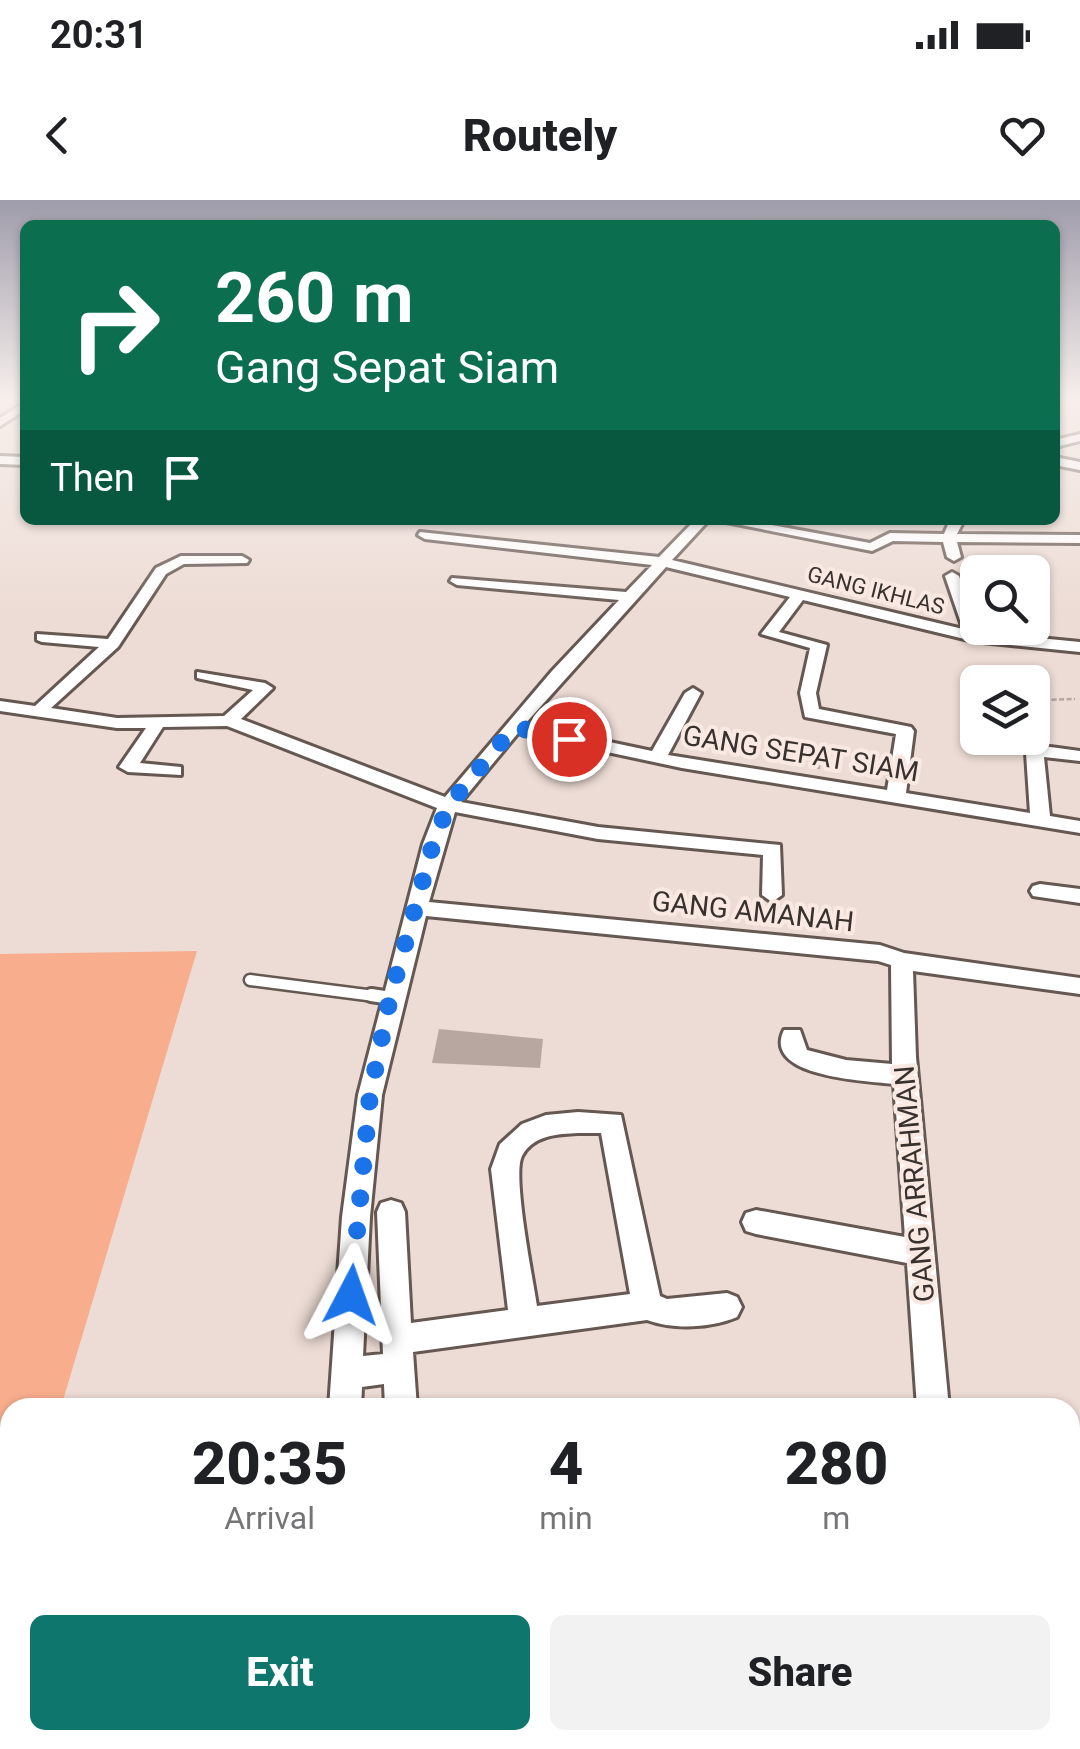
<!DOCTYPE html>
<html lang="en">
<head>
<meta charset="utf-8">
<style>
	:root { --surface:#fff; --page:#f2f2f2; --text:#202124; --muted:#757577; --accent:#0f766e }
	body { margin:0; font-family:Roboto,sans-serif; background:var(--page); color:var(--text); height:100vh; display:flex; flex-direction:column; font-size:38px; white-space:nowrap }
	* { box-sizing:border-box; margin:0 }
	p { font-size:32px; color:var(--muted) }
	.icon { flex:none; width:55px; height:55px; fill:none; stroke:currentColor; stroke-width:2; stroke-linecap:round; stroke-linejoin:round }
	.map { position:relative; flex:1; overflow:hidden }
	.panel { position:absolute; left:0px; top:1198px; width:1080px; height:352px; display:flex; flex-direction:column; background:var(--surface); border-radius:30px 30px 0 0; box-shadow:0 2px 8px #0004 }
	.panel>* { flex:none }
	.top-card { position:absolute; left:20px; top:20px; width:1040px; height:305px; border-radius:15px; box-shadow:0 2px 8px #0004; background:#0b6e4f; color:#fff; overflow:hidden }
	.controls { position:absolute; left:960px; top:355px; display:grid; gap:20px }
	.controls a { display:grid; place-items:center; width:90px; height:90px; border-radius:15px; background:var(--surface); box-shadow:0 2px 8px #0004; font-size:50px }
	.pin { position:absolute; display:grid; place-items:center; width:85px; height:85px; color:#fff; margin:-42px; border:5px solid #fff; border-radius:50%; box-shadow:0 2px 10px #0007 }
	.me { position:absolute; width:110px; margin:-55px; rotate:4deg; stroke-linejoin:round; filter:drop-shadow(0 0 8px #0008) }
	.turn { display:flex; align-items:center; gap:35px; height:210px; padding:0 30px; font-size:45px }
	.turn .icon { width:130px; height:130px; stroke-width:2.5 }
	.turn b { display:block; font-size:70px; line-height:85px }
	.then { display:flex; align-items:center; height:95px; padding:0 30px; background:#0003; gap:20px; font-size:38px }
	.eta { display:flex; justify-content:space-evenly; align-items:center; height:170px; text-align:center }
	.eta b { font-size:60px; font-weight:800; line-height:70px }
	.button { display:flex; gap:20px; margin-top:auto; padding:20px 30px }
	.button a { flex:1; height:115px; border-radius:15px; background:var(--accent); color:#fff; font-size:40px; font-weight:800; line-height:115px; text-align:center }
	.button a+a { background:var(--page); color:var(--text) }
	.status { display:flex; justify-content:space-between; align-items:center; height:70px; padding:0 50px; background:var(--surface); direction:ltr }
	.status svg { height:28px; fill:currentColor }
	header { display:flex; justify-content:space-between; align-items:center; height:130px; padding:0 30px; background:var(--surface); font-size:45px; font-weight:800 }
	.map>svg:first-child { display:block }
	.green { fill:#f8ad8d }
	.building { fill:#b7a7a0 }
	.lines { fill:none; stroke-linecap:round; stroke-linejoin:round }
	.service-far1-casing { stroke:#655751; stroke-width:15 }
	.service-casing { stroke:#655751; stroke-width:18 }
	.minor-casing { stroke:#655751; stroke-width:6 }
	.path-far1 { stroke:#b4a6a0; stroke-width:2.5; stroke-dasharray:5 2.5; stroke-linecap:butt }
	.path { stroke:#b4a6a0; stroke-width:4; stroke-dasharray:9 5; stroke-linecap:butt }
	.service-far1 { stroke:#fff; stroke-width:10 }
	.service { stroke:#fff; stroke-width:12 }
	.minor { fill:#fff; fill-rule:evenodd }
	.route { stroke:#1a73e8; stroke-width:18; stroke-dasharray:0 32.4 }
	.labels { text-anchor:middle; stroke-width:8; stroke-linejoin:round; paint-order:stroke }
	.far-street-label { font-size:22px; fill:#38312e; stroke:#fae9e2 }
	.street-label { font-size:28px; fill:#38312e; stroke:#fae9e2 }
</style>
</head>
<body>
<div class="status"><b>20:31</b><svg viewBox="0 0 49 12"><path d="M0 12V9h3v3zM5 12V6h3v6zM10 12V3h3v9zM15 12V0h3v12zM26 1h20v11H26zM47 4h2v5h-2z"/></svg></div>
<header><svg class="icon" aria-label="back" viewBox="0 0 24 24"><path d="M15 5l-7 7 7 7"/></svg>Routely<svg class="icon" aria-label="heart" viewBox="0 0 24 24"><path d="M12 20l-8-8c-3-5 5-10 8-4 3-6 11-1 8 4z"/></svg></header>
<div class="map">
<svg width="1080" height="1549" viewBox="0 0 1080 1549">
	<rect width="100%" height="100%" fill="#eddcd5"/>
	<path class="green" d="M197 751 61 1207 10 1208V1379L0 1412V754Z"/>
	<path class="building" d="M439 829 543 839 540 868 432 863Z"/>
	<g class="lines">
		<g class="service-far1-casing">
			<path id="service-far1" d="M250 780 390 798"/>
		</g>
		<g class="service-casing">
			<path id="service" d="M371 795 391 798"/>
		</g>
		<g class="minor-casing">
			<g id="minor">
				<path d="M25 202V210L0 226V218Z"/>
				<path d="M1080 234V241L1055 247V240Z"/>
				<path d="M0 256 25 257V265L0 264Z"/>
				<path d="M1055 257 1080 262V270L1055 265Z"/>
				<path d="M695 320H709L672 360 963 429 945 376 952 372 959 376 979 432 1080 442V452L973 441 803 400 779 432 827 445 816 493 819 509 911 527 914 531 906 593 1030 613 1025 538H1032V516L1038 517 1043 546 1080 551V561L1044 557 1050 616 1080 621V633L682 568 518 533 461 602 598 627 780 645 782 695 772 702 762 695 763 655 598 639 455 612 429 702 880 745 904 753 1080 778V794L913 771 916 857 949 1208H917L907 1063 756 1034 746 1031 742 1022 746 1013 756 1010 905 1037 894 884C866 881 761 877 784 830H800L807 850 846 860 892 864 891 765 878 761 426 716 382 895 370 1017 363 1156 383 1154 377 1012 381 1003 391 1000 401 1003 405 1012 411 1123 508 1110 491 969 500 944 522 924 546 915 578 912 621 915 660 1096 667 1099 727 1093 737 1097 742 1107 737 1117C711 1128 674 1130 647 1120L413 1152 417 1208H385L384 1184 362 1187 361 1208H329L342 1017 358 895 423 644 437 608 227 526 163 527 140 563 181 567V575L128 572 119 567 146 528H117L0 511V501L35 506 99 447 42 442 37 440V434L108 439 156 368 181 356H242L249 360 247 363 184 364 166 374 118 447 51 508 117 518 224 516 253 490 197 478V472L265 483 273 488 241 519 445 597 552 471 619 400 457 385 450 381 452 378 626 392 652 365 425 339 418 335 420 332 659 357ZM666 367 790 397 761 434 810 448 800 493 805 517 896 534 887 590 668 555 701 493 693 488 685 493 652 551 525 524ZM578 933H601L630 1094 537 1106C533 1079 512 975 522 956 533 935 558 934 578 933Z"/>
				<path d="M716 320H745L870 343 890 333 944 334 950 320H964L957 334 1080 335V343L957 342 961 357 954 361 947 357 943 342 893 341 872 351Z"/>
				<path d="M1040 684 1080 689V703L1033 696 1030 691 1033 686Z"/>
				<path d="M317 1540H355L354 1549H316Z"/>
				<path d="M949 1540H987L988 1549H950Z"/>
			</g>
		</g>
		<path class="path-far1" d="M1032 507 1039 500 1075 499"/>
		<path class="path" d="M818 569 819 555"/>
		<use href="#service-far1" class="service-far1"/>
		<use href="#service" class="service"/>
		<use href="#minor" class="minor"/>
	</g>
	<linearGradient id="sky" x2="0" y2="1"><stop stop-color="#9f9cab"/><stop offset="0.48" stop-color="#f7efec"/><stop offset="1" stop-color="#f7efec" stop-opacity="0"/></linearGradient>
	<rect width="1080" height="414" fill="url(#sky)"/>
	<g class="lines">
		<path class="route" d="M351 1095 370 895 390 798 433 644 448 606 514 527 569 539"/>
	</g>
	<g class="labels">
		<g class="far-street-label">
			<text transform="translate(876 390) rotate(14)" y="8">GANG IKHLAS</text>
		</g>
		<g class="street-label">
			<text transform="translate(801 553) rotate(9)" y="10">GANG SEPAT SIAM</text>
			<text transform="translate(753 711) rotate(6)" y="10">GANG AMANAH</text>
			<text transform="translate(914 984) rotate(-95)" y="10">GANG ARRAHMAN</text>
		</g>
	</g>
</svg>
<div class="controls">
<a><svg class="icon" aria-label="search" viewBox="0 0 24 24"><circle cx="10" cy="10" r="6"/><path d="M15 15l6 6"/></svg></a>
<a><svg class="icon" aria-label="layers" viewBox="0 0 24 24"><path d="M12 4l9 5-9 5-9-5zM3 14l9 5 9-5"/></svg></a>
</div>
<div class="pin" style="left:569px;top:539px;background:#d93025"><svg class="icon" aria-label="arrive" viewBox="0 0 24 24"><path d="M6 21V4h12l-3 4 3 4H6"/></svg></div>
<svg class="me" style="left:351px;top:1095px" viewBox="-20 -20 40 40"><path d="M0-17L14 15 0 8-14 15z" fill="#1a73e8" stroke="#fff" stroke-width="4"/></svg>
<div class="top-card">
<div class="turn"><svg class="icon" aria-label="right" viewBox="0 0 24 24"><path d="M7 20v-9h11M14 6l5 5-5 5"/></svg><div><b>260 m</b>Gang Sepat Siam</div></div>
<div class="then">Then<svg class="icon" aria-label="arrive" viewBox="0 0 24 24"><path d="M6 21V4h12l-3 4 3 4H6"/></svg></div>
</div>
<section class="panel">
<div class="eta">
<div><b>20:35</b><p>Arrival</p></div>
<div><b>4</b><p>min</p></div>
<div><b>280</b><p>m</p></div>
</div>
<div class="button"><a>Exit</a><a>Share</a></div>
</section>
</div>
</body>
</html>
